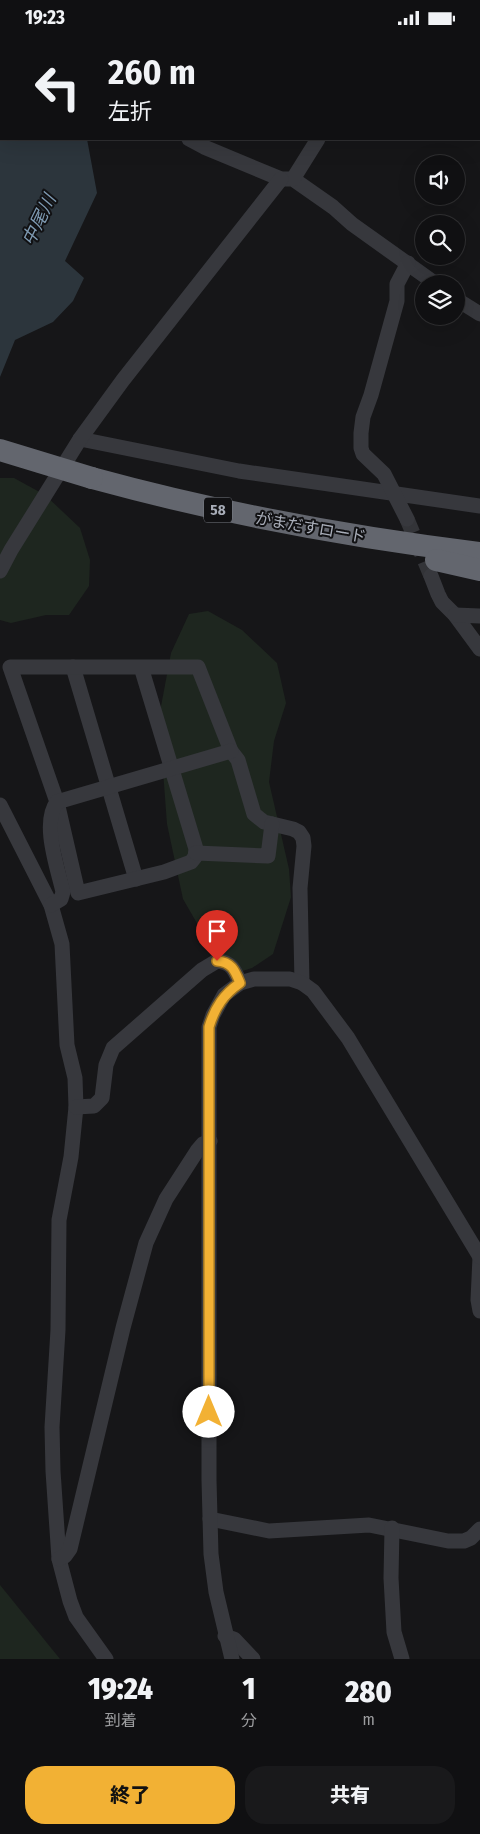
<!DOCTYPE html>
<html lang="ja">
<head>
<meta charset="utf-8">
<style>
	:root { --surface:#101012; --page:#19191b; --text:#f1f3f6; --muted:#9c9d9f; --line:#303032; --accent:#f2b134 }
	body { margin:0; font-family:"Fira Sans Condensed","Noto Sans JP",sans-serif; background:var(--page); color:var(--text); height:100vh; display:flex; flex-direction:column; font-size:19px; white-space:nowrap }
	* { box-sizing:border-box; margin:0 }
	p { font-size:16px; color:var(--muted) }
	.icon { flex:none; width:28px; height:28px; fill:none; stroke:currentColor; stroke-width:2; stroke-linecap:round; stroke-linejoin:round }
	.map { position:relative; height:1624px; overflow:hidden }
	.details { display:flex; flex-direction:column; background:var(--surface); flex:1 }
	.details>* { flex:none }
	.hud { position:absolute; left:0px; top:0px; width:480px; height:105px; box-shadow:0 5px 20px #0002,0 0 0 1px var(--line); background:#101012; color:var(--text); overflow:hidden }
	.tools { position:absolute; left:415px; top:120px; display:grid; gap:10px }
	.tools a { display:grid; place-items:center; width:50px; height:50px; border-radius:50%; background:var(--surface); box-shadow:0 5px 20px #0002,0 0 0 1px var(--line); font-size:25px }
	.pin { position:absolute; display:grid; place-items:center; width:42px; height:42px; color:#fff; margin:-51px -21px; border-radius:50% 50% 50% 0; rotate:-45deg; box-shadow:0 0 5px #0007 }
	.pin .icon { rotate:45deg }
	.me { position:absolute; width:55px; margin:-28px; rotate:0deg; stroke-linejoin:round; filter:drop-shadow(0 0 4px #0008) }
	.turn { display:flex; align-items:center; gap:18px; height:105px; padding:0 25px; font-size:22px }
	.turn .icon { width:65px; height:65px; stroke-width:2.5 }
	.turn b { display:block; font-size:35px; line-height:42px }
	.eta { display:flex; justify-content:space-evenly; align-items:center; height:85px; text-align:center }
	.eta b { font-size:30px; font-weight:800; line-height:35px }
	.action { display:flex; gap:10px; margin-top:auto; padding:10px 25px }
	.action a { flex:1; height:58px; border-radius:20px; background:var(--accent); color:#111; font-size:20px; font-weight:800; line-height:58px; text-align:center }
	.action a+a { background:var(--page); color:var(--text) }
	.status { display:flex; justify-content:space-between; align-items:center; height:35px; padding:0 25px; background:var(--surface); direction:ltr }
	.status svg { height:14px; fill:currentColor }
	.map>svg:first-child { display:block }
	.green { fill:#1e261f }
	.water { fill:#2c353c }
	.lines { fill:none; stroke-linecap:round; stroke-linejoin:round }
	.minor-tunnel { stroke:#333438; stroke-width:15; stroke-dasharray:15 8; stroke-linecap:butt }
	.minor { stroke:#37383d; stroke-width:15 }
	.highway { stroke:#63666e; stroke-width:22 }
	.highway-bridge { stroke:#63666e; stroke-width:22 }
	.route-casing { stroke:#9d7322; stroke-width:12 }
	.route { stroke:#f2b134; stroke-width:9 }
	.labels { text-anchor:middle; stroke-width:4; stroke-linejoin:round; paint-order:stroke }
	.shield { fill:#111113; stroke:#7b7e86; stroke-width:1 }
	.shield-label { font-size:15px; font-weight:bold; fill:#a8adb8 }
	.street-label { font-size:16px; fill:#a8adb8; stroke:#111113 }
	.water-label { font-size:18px; font-style:italic; fill:#7f9bb3; stroke:#111113 }
</style>
</head>
<body>
<div class="status"><b>19:23</b><svg viewBox="0 0 49 12"><path d="M0 12V9h3v3zM5 12V6h3v6zM10 12V3h3v9zM15 12V0h3v12zM26 1h20v11H26zM47 4h2v5h-2z"/></svg></div>
<div class="map">
<svg width="480" height="1624" viewBox="0 0 480 1624">
	<rect width="100%" height="100%" fill="#161618"/>
	<g class="green">
		<path d="M0 443H14L45 460 80 493 90 525 89 551 69 580H46L11 588 0 585Z"/>
		<path d="M208 576 242 595 277 628 286 668 274 706 269 747 289 834 291 862 273 919 252 933 236 938 217 923 183 864 167 789 159 682 171 618 189 579Z"/>
		<path d="M0 1550 60 1624H0Z"/>
	</g>
	<path class="water" d="M0 87 1 104H38L43 106 46 104H87L97 158 65 226 84 243 73 266 53 287 15 305 0 342Z"/>
	<g class="lines">
		<path class="minor-tunnel" d="M407 484 431 541"/>
		<g class="minor">
			<path d="M5 0 7 1"/>
			<path d="M341 0 342 1"/>
			<path d="M203 1V0"/>
			<path d="M189 104 204 112 281 144H293L333 172 352 189 436 249"/>
			<path d="M293 144 318 104"/>
			<path d="M456 264 480 279"/>
			<path d="M80 404 239 436 480 471"/>
			<path d="M407 484 384 439 363 419 361 413V398L363 382 371 360 397 266V249L408 228"/>
			<path d="M0 536 11 515 80 404 123 345 281 144"/>
			<path d="M431 541 438 559 442 567 455 580 480 614"/>
			<path d="M455 580 480 581"/>
			<path d="M73 632 136 844"/>
			<path d="M141 632 196 814 195 822 191 827 164 837 78 858 57 767 10 632H198L231 716 238 725 254 779 264 787 293 794 299 797 303 803 304 811 300 853 302 948"/>
			<path d="M0 770 51 870 62 909 67 1010 75 1043 76 1072 71 1122 59 1185 58 1295 52 1392 53 1436 59 1524 70 1566 76 1582 106 1624"/>
			<path d="M196 818 268 821 272 789"/>
			<path d="M51 870 61 864 63 857C58 834 41 788 57 767L231 716"/>
			<path d="M76 1072 94 1071 102 1063 106 1030 113 1013 202 935 217 926C232 927 235 936 240 948"/>
			<path d="M480 1222 478 1265 480 1276"/>
			<path d="M210 1484 269 1496 369 1490 448 1506H464L471 1503 480 1494"/>
			<path d="M392 1493 391 1543 394 1597 402 1624"/>
			<path d="M59 1524 65 1521 70 1514 123 1293 146 1208 166 1164 197 1116 203 1109 210 1106"/>
			<path d="M225 1601 234 1604 253 1624"/>
			<path d="M232 1624 216 1557 211 1519 209 1445V992L213 980 224 960 240 948 254 944H290L302 948 313 956 348 1003 480 1222"/>
		</g>
		<g class="highway">
			<path d="M92 443C220 478 349 502 480 518"/>
			<path d="M436 525 480 535"/>
		</g>
		<path class="highway-bridge" d="M0 415 92 443"/>
	</g>
	<g class="lines">
		<g class="route-casing">
			<path id="route" d="M209 1377V992C215 972 224 959 240 948 235 936 232 927 217 926"/>
		</g>
		<use href="#route" class="route"/>
	</g>
	<g class="labels">
		<rect class="shield" x="204" y="462.5" width="28" height="25" rx="4"/>
		<g class="shield-label">
			<text x="218" y="480">58</text>
		</g>
		<g class="street-label">
			<text transform="translate(311 492) rotate(10)" y="6">がまだすロード</text>
		</g>
		<g class="water-label">
			<text transform="translate(39 185) rotate(-64)" y="6">中尾川</text>
		</g>
	</g>
</svg>
<div class="tools">
<a><svg class="icon" aria-label="sound" viewBox="0 0 24 24"><path d="M4 9h4l5-4v14l-5-4H4zM17 9q2 3 0 6"/></svg></a>
<a><svg class="icon" aria-label="search" viewBox="0 0 24 24"><circle cx="10" cy="10" r="6"/><path d="M15 15l6 6"/></svg></a>
<a><svg class="icon" aria-label="layers" viewBox="0 0 24 24"><path d="M12 4l9 5-9 5-9-5zM3 14l9 5 9-5"/></svg></a>
</div>
<div class="pin" style="left:217px;top:926px;background:#d93025"><svg class="icon" aria-label="arrive" viewBox="0 0 24 24"><path d="M6 21V4h12l-3 4 3 4H6"/></svg></div>
<svg class="me" style="left:209px;top:1377px" viewBox="-20 -20 40 40"><circle r="19" fill="#fff"/><path d="M0-13L10 11 0 6-10 11z" fill="#f2b134"/></svg>
<div class="hud">
<div class="turn"><svg class="icon" aria-label="left" viewBox="0 0 24 24"><path d="M17 20v-9H6M10 6l-5 5 5 5"/></svg><div><b>260 m</b>左折</div></div>
</div>
</div>
<section class="details">
<div class="eta">
<div><b>19:24</b><p>到着</p></div>
<div><b>1</b><p>分</p></div>
<div><b>280</b><p>m</p></div>
</div>
<div class="action"><a>終了</a><a>共有</a></div>
</section>
</body>
</html>
